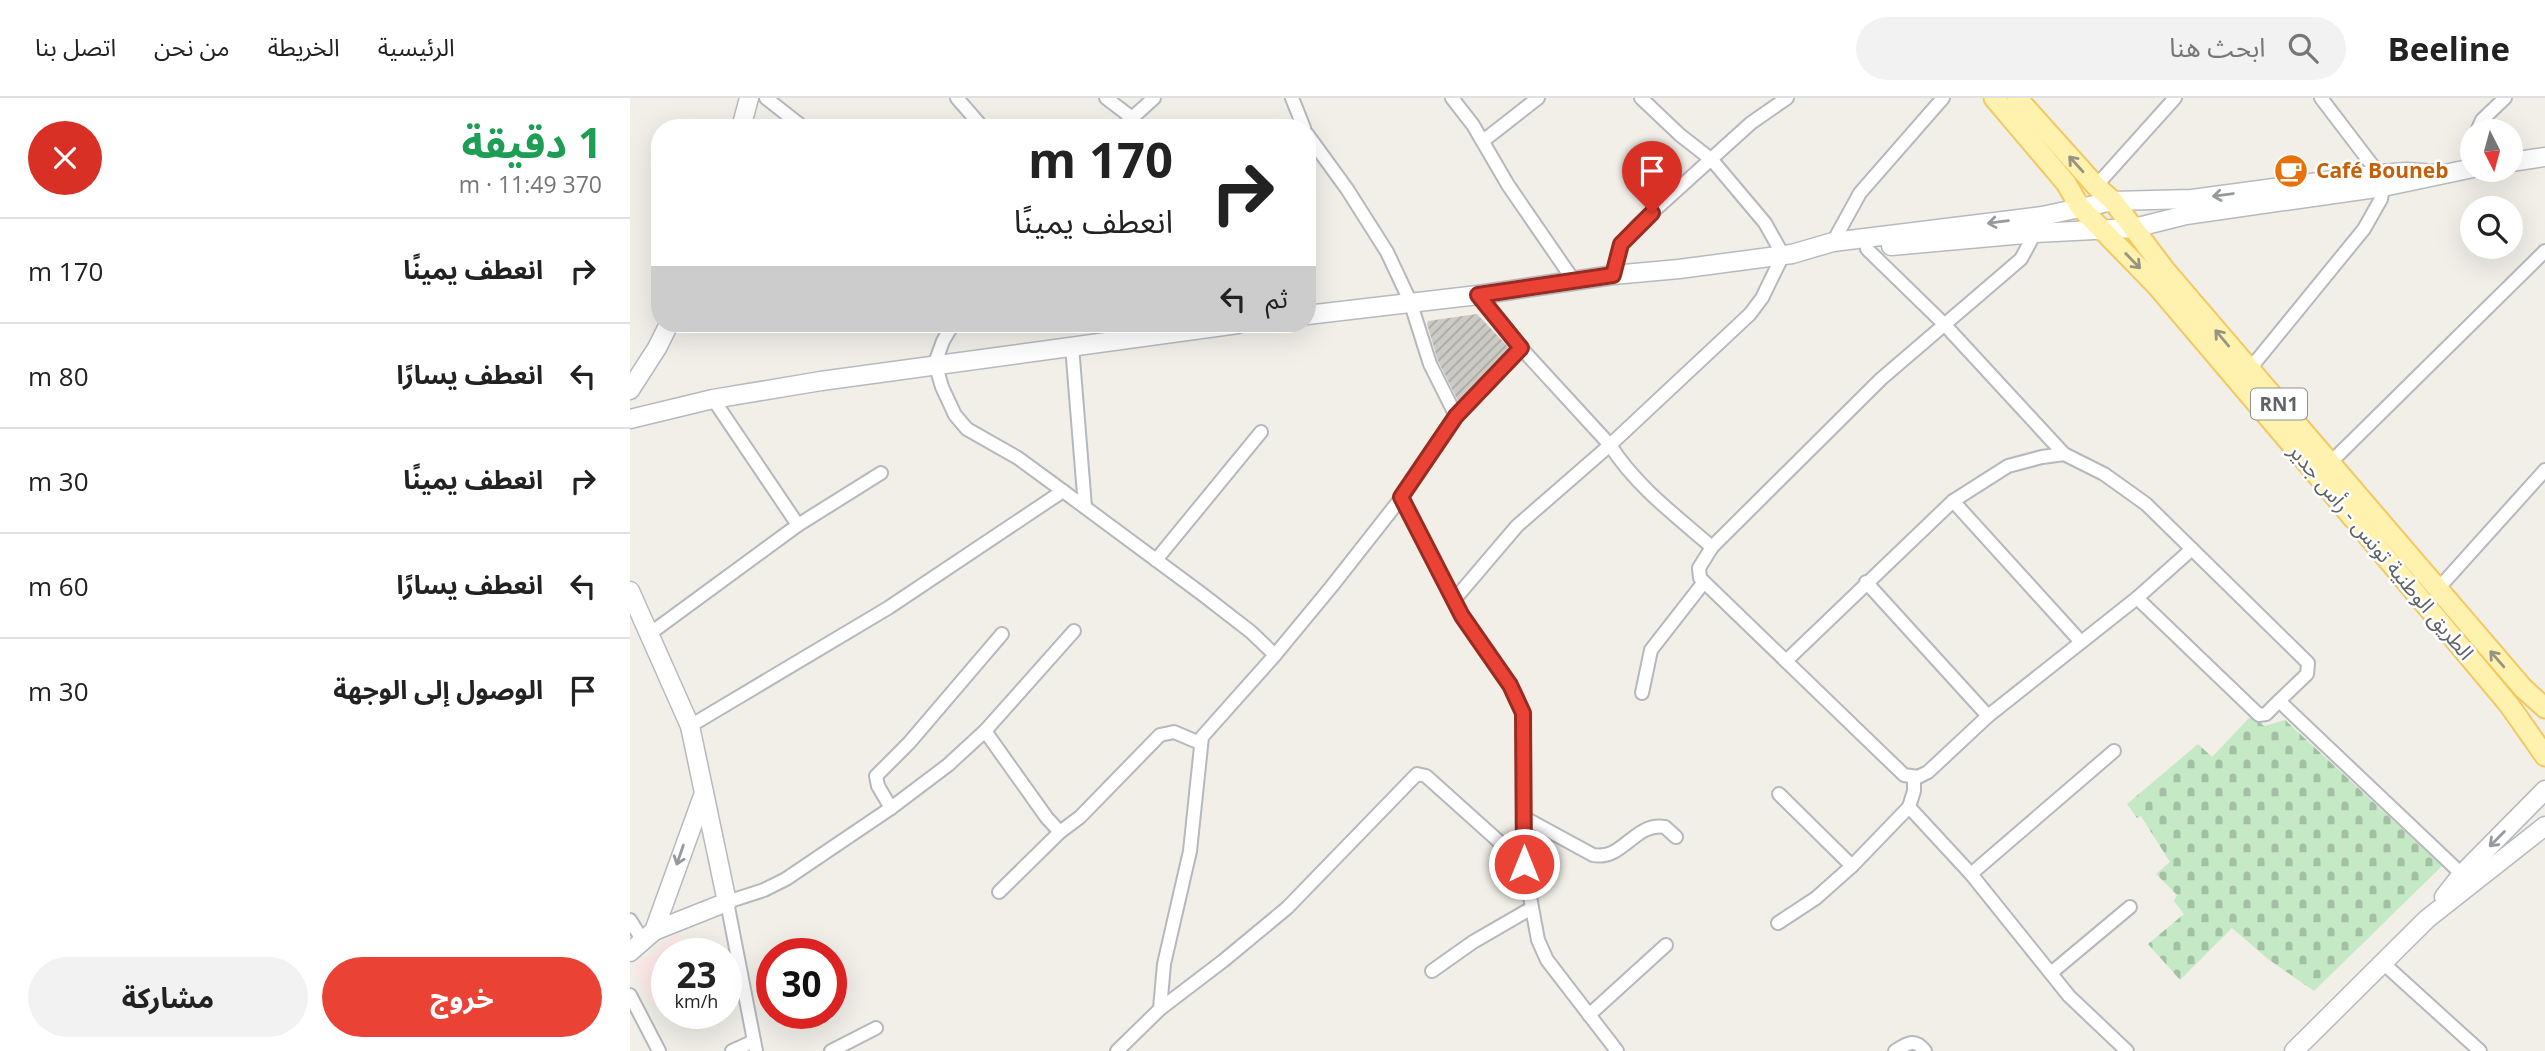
<!DOCTYPE html>
<html lang="ar">
<head>
<meta charset="utf-8">
<style>
	:root { --surface:#fff; --page:#f2f2f2; --text:#222; --muted:#767676; --line:#e0e0e0; --accent:#ea4335 }
	body { margin:0; font-family:"Open Sans","Noto Sans Arabic",sans-serif; background:var(--page); color:var(--text); direction:rtl; height:100vh; display:flex; flex-direction:column; font-size:26px; white-space:nowrap }
	* { box-sizing:border-box; margin:0 }
	p { font-size:23px; color:var(--muted) }
	.icon { flex:none; width:38px; height:38px; fill:none; stroke:currentColor; stroke-width:2; stroke-linecap:round; stroke-linejoin:round }
	.map { position:relative; flex:1; overflow:hidden; direction:ltr }
	.details { display:flex; flex-direction:column; background:var(--surface); width:630px }
	.details>* { flex:none }
	.top-card { position:absolute; left:21px; top:21px; width:665px; height:214px; border-radius:28px; box-shadow:0 7px 28px #0002; direction:rtl; background:#fff; color:var(--text); overflow:hidden }
	.needle { width:46px; rotate:174deg }
	.buttons { position:absolute; left:1830px; top:21px; display:grid; gap:14px }
	.buttons a { display:grid; place-items:center; width:63px; height:63px; border-radius:50%; background:var(--surface); box-shadow:0 7px 28px #0002; font-size:35px }
	.speed { position:absolute; left:21px; top:840px; display:flex; gap:14px; font-size:35px; font-weight:700; text-align:center }
	.speed>* { display:grid; place-content:center; width:91px; height:91px; border-radius:50%; background:var(--surface); box-shadow:0 7px 28px #0002; line-height:1 }
	.speed small { font-size:18px; font-weight:400 }
	.speed .limit { border:10px solid #d22; background:#fff; color:#111 }
	.pin { position:absolute; display:grid; place-items:center; width:60px; height:60px; color:#fff; margin:-72px -30px; border-radius:50% 50% 50% 0; rotate:-45deg; box-shadow:0 0 7px #0007 }
	.pin .icon { rotate:45deg }
	.me { position:absolute; width:77px; margin:-38px; rotate:0deg; stroke-linejoin:round; filter:drop-shadow(0 0 5px #0008) }
	.turn { display:flex; align-items:center; gap:24px; height:147px; padding:0 28px; font-size:32px }
	.turn .icon { width:91px; height:91px; stroke-width:2.5 }
	.turn b { display:block; font-size:49px; line-height:60px }
	.then { display:flex; align-items:center; height:66px; padding:0 28px; background:#0003; gap:14px; font-size:26px }
	.round { display:grid; place-items:center; flex:none; width:74px; height:74px; border-radius:37px; background:var(--page) }
	.head { display:flex; align-items:center; justify-content:space-between; height:119px; padding:0 28px }
	h1 { font-size:42px; font-weight:700; line-height:52px; color:#1e9e55 }
	.cta { display:flex; gap:14px; margin-top:auto; padding:14px 28px }
	.cta a { flex:1; height:80px; border-radius:42px; background:var(--accent); color:#fff; font-size:28px; font-weight:700; line-height:80px; text-align:center }
	.cta a+a { background:var(--page); color:var(--text) }
	ul { padding:0; list-style:none }
	li { display:flex; align-items:center; gap:21px; height:105px; padding:0 28px; border-top:2px solid var(--line) }
	li div { flex:1 }
	li b { display:block; font-size:26px }
	li em { font-style:normal }
	header { display:flex; align-items:center; gap:42px; box-sizing:border-box; height:98px; padding:0 35px; background:var(--surface); border-bottom:2px solid var(--line) }
	header strong { font-size:33px }
	nav { display:flex; gap:38px; margin-inline-start:auto; font-size:24px }
	.search { width:490px; height:63px; background:var(--page); display:flex; align-items:center; gap:18px; box-sizing:border-box; padding:0 24px; border-radius:38px; color:var(--muted); font-size:26px }
	main { display:flex; flex:1; min-height:0 }
	.map>svg:first-child { display:block }
	.medical { fill:#fce8e6 }
	.cemetery { fill:url(#cemetery-stones) }
	.shadow { fill:#0003 }
	.building { fill:url(#building-hatch) }
	.lines { fill:none; stroke-linecap:round; stroke-linejoin:round }
	.street-casing { stroke:#b5b8bc; stroke-width:16 }
	.secondary-casing { stroke:#b6babf; stroke-width:21 }
	.primary-casing { stroke:#f2c960; stroke-width:23 }
	.street { stroke:#fff; stroke-width:12 }
	.secondary { stroke:#fff; stroke-width:18 }
	.primary { stroke:#fff2af; stroke-width:19 }
	.oneway { stroke:#979581 }
	.oneway2 { stroke:#979a9d }
	.route-casing { stroke:#982c22; stroke-width:18 }
	.route { stroke:#ea4335; stroke-width:12 }
	.labels { text-anchor:middle; stroke-width:5; stroke-linejoin:round; paint-order:stroke }
	.shield { fill:#fff; stroke:#8f9295; stroke-width:2 }
	.shield-label { font-size:19px; font-weight:bold; fill:#5f6368 }
	.food-label { font-size:21px; font-weight:bold; fill:#c56008; stroke:#fff; text-anchor:start }
	.street-label { font-size:21px; fill:#5f6368; stroke:#fff }
</style>
</head>
<body>
<header>
<strong>Beeline</strong>
<div class="search"><svg class="icon" aria-label="search" viewBox="0 0 24 24"><circle cx="10" cy="10" r="6"/><path d="M15 15l6 6"/></svg>ابحث هنا</div>
<nav><a>الرئيسية</a><a>الخريطة</a><a>من نحن</a><a>اتصل بنا</a></nav>
</header>
<main>
<div class="map">
<svg width="1915" height="953" viewBox="0 0 1915 953">
	<defs>
		<pattern id="cemetery-stones" width="16" height="16" patternUnits="userSpaceOnUse" patternTransform="scale(1.75)"><rect width="16" height="16" fill="#c5e8c5"/><path d="M2 7V4a2 2 0 0 1 4 0v3zM10 15v-3a2 2 0 0 1 4 0v3z" fill="#a3c0a4"/></pattern>
		<pattern id="building-hatch" width="6" height="6" patternUnits="userSpaceOnUse" patternTransform="scale(1.75)"><rect width="6" height="6" fill="#cccac5"/><path d="M-1 1l2-2M0 6l6-6M5 7l2-2" fill="none" stroke="#a9a8a4"/></pattern>
	</defs>
	<rect width="100%" height="100%" fill="#f1efe8"/>
	<path class="medical" d="M48 835 51 844 65 841 68 856H37V904L24 909 5 875V869Z"/>
	<path class="cemetery" d="M1622 617 1634 628 1655 622 1812 768 1684 893 1638 861 1602 830 1550 882 1518 846 1554 816 1544 803 1547 797 1526 776 1540 764 1511 718 1507 720 1497 706 1568 646 1582 659Z"/>
	<path class="shadow" d="M858 230 888 262 840 313 830 302 810 262Z"/>
	<path class="building" d="M847 216 879 250 828 303 808 263 797 226 798 223Z"/>
	<g class="lines">
		<g class="street-casing">
			<g id="street">
				<path d="M136 0 174 30"/>
				<path d="M327 0 353 30"/>
				<path d="M476 0 501 19"/>
				<path d="M662 0 674 30"/>
				<path d="M822 0 843 27 878 87 944 183"/>
				<path d="M491 30 524 0"/>
				<path d="M1847 33 1852 22 1875 0"/>
				<path d="M677 36 717 91 757 154 780 203 800 266 826 318"/>
				<path d="M853 43 908 0"/>
				<path d="M1466 88 1545 0"/>
				<path d="M1203 144 1230 95 1313 0"/>
				<path d="M983 177 991 146 1007 128 1121 25 1157 0"/>
				<path d="M848 197 891 250 980 347C1005 387 1046 418 1082 449L1069 470 1070 480 1274 677 1288 679 1298 674 1358 618 1507 500"/>
				<path d="M442 248 455 409"/>
				<path d="M1619 272 1734 131 1751 101 1753 89 1749 76 1691 0"/>
				<path d="M83 301 168 427"/>
				<path d="M1434 356 1474 376 1516 406 1678 565 1677 576 1649 603 1838 782"/>
				<path d="M1701 364 1915 153"/>
				<path d="M433 393 572 496 621 534 645 557"/>
				<path d="M771 399 832 518 880 587 893 615 894 766 908 842 917 862 987 953"/>
				<path d="M1323 403 1451 544"/>
				<path d="M1082 449 1251 281 1391 161 1405 135"/>
				<path d="M1562 451 1507 500 1629 617 1636 616 1649 603"/>
				<path d="M526 462 631 334"/>
				<path d="M1236 484 1358 618"/>
				<path d="M1807 492 1915 372"/>
				<path d="M824 502 887 428 980 347 1120 216 1132 200 1153 157 1135 125 1082 62 1050 37 1011 0"/>
				<path d="M18 537 168 427 251 375"/>
				<path d="M1156 563 1323 403 1378 368 1412 359 1434 356 1314 226 1237 151"/>
				<path d="M1012 595 1021 552 1074 484"/>
				<path d="M60 628 258 510 433 393 388 360 337 331 325 317 312 289 305 265 313 243 323 226"/>
				<path d="M355 633 417 720 430 734 450 719 530 637 544 634 570 645"/>
				<path d="M1284 679V693L1279 709 1341 776 1439 898 1497 953"/>
				<path d="M1149 696 1222 768"/>
				<path d="M261 710 248 688 246 678 279 645 372 536"/>
				<path d="M895 720 963 757C993 763 1004 724 1035 729L1046 739"/>
				<path d="M1341 776 1484 653"/>
				<path d="M369 794 430 734"/>
				<path d="M0 822 13 843"/>
				<path d="M1148 825 1186 800 1222 768 1279 709"/>
				<path d="M1753 865 1850 953"/>
				<path d="M802 873 843 844 900 811"/>
				<path d="M1421 875 1500 809"/>
				<path d="M0 897 29 953"/>
				<path d="M530 911 593 863 657 810 787 676 796 678 894 766"/>
				<path d="M959 917 1036 847"/>
				<path d="M102 953 124 943"/>
				<path d="M126 953 97 804 134 792 156 781 261 710 318 667 355 633 444 533"/>
				<path d="M201 953 246 930"/>
				<path d="M487 953 530 911 534 866 560 753 572 639 645 557 702 488 768 404 826 318 891 250"/>
				<path d="M1265 953C1278 945 1285 940 1295 953"/>
			</g>
		</g>
		<g class="secondary-casing">
			<g id="secondary">
				<path d="M111 30 119 0"/>
				<path d="M1881 64 1915 59"/>
				<path d="M1261 148 1405 135 1504 130 1556 117 1753 89 1843 70"/>
				<path d="M677 217 848 197 983 177 1049 171 1162 156 1203 144 1412 118 1483 103 1562 101 1749 76 1776 74 1807 76"/>
				<path d="M0 292 27 250 39 226"/>
				<path d="M0 321 83 301 191 283 608 226"/>
				<path d="M0 493 60 628 97 804 24 833 0 854"/>
				<path d="M1814 799 1832 776 1915 692"/>
				<path d="M24 833 74 695"/>
				<path d="M1664 953 1797 821 1915 728"/>
			</g>
		</g>
		<g class="primary-casing">
			<g id="primary">
				<path d="M1364 0 1436 85 1450 109 1527 188 1667 353 1880 608 1915 658"/>
				<path d="M1387 0 1466 88 1483 103 1535 172 1893 590 1915 610"/>
			</g>
		</g>
		<use href="#street" class="street"/>
		<use href="#secondary" class="secondary"/>
		<use href="#primary" class="primary"/>
	</g>
	<defs><path id="oneway-shaft" d="M-6 0H5M1.5-3L5.5 0L1.5 3" fill="none" stroke-width="1.6" stroke-linecap="round" stroke-linejoin="round" transform="scale(1.75)"/></defs>
	<g class="oneway">
		<use href="#oneway-shaft" transform="translate(1446 66) rotate(-132)"/>
		<use href="#oneway-shaft" transform="translate(1503 163) rotate(46)"/>
		<use href="#oneway-shaft" transform="translate(1592 240) rotate(-130)"/>
		<use href="#oneway-shaft" transform="translate(1867 561) rotate(-131)"/>
	</g>
	<g class="oneway2">
		<use href="#oneway-shaft" transform="translate(1593 97) rotate(172)"/>
		<use href="#oneway-shaft" transform="translate(1368 124) rotate(173)"/>
		<use href="#oneway-shaft" transform="translate(1867 741) rotate(135)"/>
		<use href="#oneway-shaft" transform="translate(50 757) rotate(109)"/>
	</g>
	<g class="lines">
		<g class="route-casing">
			<path id="route" d="M894 766 893 615 880 587 832 518 771 399 826 318 891 250 848 197 983 177 991 146 1022 115"/>
		</g>
		<use href="#route" class="route"/>
	</g>
	<defs>
		<g id="cafe-disc" transform="scale(1.75)"><circle r="9.5" fill="#e8710a" stroke="#fff"/><path d="M-5.5-4.5H6V0H3Q3 3.5 0 3.5H-2.5Q-5.5 3.5-5.5 0ZM3-3.2v2h1.7v-2ZM-6 4.5H4V6H-6Z" fill="#fff"/></g>
	</defs>
	<g fill-rule="evenodd">
		<use href="#cafe-disc" x="1661" y="73"/>
	</g>
	<g class="labels">
		<rect class="shield" x="1621" y="290.5" width="56" height="31" rx="5"/>
		<g class="shield-label">
			<text x="1649" y="313">RN1</text>
		</g>
		<g class="food-label">
			<text x="1686" y="80">Café Bouneb</text>
		</g>
		<g class="street-label">
			<text transform="translate(1751 454) rotate(50)" y="7">الطريق الوطنية تونس - رأس جدير</text>
		</g>
	</g>
</svg>
<div class="buttons">
<a><svg class="needle" viewBox="-14 -14 28 28"><path d="M0-13l5 13h-10z" fill="#e53935"/><path d="M0 13l5-13h-10z" fill="#767676"/></svg></a>
<a><svg class="icon" aria-label="search" viewBox="0 0 24 24"><circle cx="10" cy="10" r="6"/><path d="M15 15l6 6"/></svg></a>
</div>
<div class="speed"><div>23<small>km/h</small></div><div class="limit">30</div></div>
<div class="pin" style="left:1022px;top:115px;background:#d93025"><svg class="icon" aria-label="arrive" viewBox="0 0 24 24"><path d="M6 21V4h12l-3 4 3 4H6"/></svg></div>
<svg class="me" style="left:894px;top:766px" viewBox="-20 -20 40 40"><circle r="17" fill="#ea4335" stroke="#fff" stroke-width="3"/><path d="M0-11L8 9 0 5-8 9z" fill="#fff"/></svg>
<div class="top-card">
<div class="turn"><svg class="icon" aria-label="right" viewBox="0 0 24 24"><path d="M7 20v-9h11M14 6l5 5-5 5"/></svg><div><b>170 m</b>انعطف يمينًا</div></div>
<div class="then">ثم<svg class="icon" aria-label="left" viewBox="0 0 24 24"><path d="M17 20v-9H6M10 6l-5 5 5 5"/></svg></div>
</div>
</div>
<section class="details">
<div class="head"><div><h1>1 دقيقة</h1><p>370 m · 11:49</p></div><a class="round" style="background:#d93025;color:#fff"><svg class="icon" aria-label="close" viewBox="0 0 24 24"><path d="M6 6l12 12M18 6L6 18"/></svg></a></div>
<ul>
<li><svg class="icon" aria-label="right" viewBox="0 0 24 24"><path d="M7 20v-9h11M14 6l5 5-5 5"/></svg><div><b>انعطف يمينًا</b></div><em>170 m</em></li>
<li><svg class="icon" aria-label="left" viewBox="0 0 24 24"><path d="M17 20v-9H6M10 6l-5 5 5 5"/></svg><div><b>انعطف يسارًا</b></div><em>80 m</em></li>
<li><svg class="icon" aria-label="right" viewBox="0 0 24 24"><path d="M7 20v-9h11M14 6l5 5-5 5"/></svg><div><b>انعطف يمينًا</b></div><em>30 m</em></li>
<li><svg class="icon" aria-label="left" viewBox="0 0 24 24"><path d="M17 20v-9H6M10 6l-5 5 5 5"/></svg><div><b>انعطف يسارًا</b></div><em>60 m</em></li>
<li><svg class="icon" aria-label="arrive" viewBox="0 0 24 24"><path d="M6 21V4h12l-3 4 3 4H6"/></svg><div><b>الوصول إلى الوجهة</b></div><em>30 m</em></li>
</ul>
<div class="cta"><a>خروج</a><a>مشاركة</a></div>
</section>
</main>
</body>
</html>
